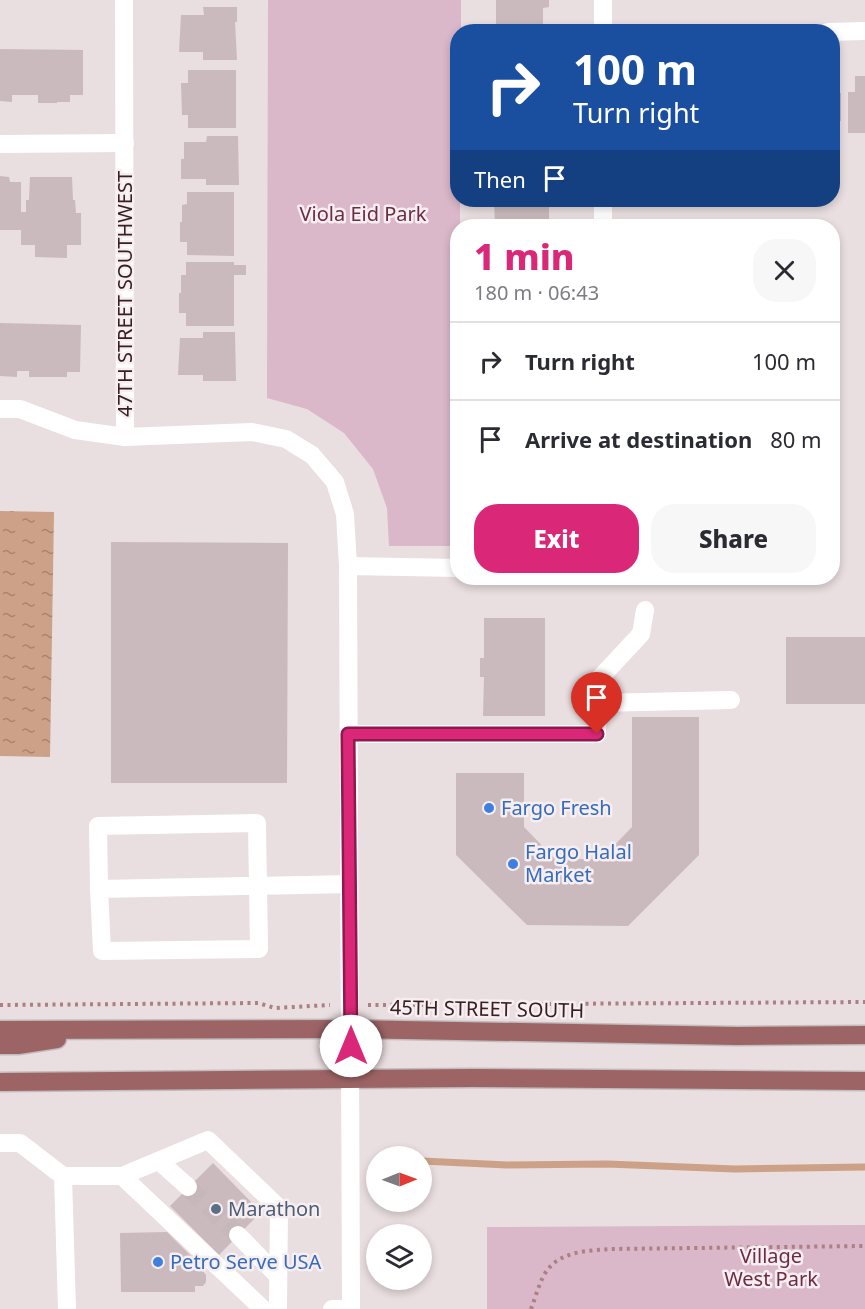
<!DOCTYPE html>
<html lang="en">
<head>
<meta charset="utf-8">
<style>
	:root { --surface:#fff; --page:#f7f7f7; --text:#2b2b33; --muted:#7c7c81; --line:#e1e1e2; --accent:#db2777 }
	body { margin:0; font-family:"Noto Sans",sans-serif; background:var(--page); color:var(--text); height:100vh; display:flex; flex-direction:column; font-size:22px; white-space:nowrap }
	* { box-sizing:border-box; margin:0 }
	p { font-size:20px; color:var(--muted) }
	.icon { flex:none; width:33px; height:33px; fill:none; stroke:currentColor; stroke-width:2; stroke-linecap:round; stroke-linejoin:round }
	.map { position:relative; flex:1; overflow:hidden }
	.sheet { position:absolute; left:450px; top:219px; width:390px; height:366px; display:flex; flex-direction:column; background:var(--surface); border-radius:24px; box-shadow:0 3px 9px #0003 }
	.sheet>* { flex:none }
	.banner { position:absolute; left:450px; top:24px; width:390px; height:183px; border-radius:24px; box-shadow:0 3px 9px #0003; background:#1a4fa0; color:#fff; overflow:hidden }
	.needle { width:39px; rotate:89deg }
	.buttons { position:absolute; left:366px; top:1146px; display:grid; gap:12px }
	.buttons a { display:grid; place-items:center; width:66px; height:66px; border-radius:50%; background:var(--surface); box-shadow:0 3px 9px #0003; font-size:30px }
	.pin { position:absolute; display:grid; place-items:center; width:51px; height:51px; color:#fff; margin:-62px -26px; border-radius:50% 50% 50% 0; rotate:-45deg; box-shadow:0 0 6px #0007 }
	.pin .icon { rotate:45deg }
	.me { position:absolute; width:66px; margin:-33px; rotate:0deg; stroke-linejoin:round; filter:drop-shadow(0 0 4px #0008) }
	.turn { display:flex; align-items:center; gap:21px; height:126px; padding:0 24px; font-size:27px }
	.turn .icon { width:78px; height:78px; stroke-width:2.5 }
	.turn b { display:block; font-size:42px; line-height:51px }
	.then { display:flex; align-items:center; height:57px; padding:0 24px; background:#0003; gap:12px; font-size:22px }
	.round { display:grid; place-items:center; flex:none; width:63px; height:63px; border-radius:24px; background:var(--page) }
	.headline { display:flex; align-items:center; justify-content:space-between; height:102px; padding:0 24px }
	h1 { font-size:36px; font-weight:800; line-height:45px; color:var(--accent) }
	.primary-button { display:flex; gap:12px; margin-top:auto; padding:12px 24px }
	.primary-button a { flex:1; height:69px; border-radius:24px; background:var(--accent); color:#fff; font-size:24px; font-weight:800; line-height:69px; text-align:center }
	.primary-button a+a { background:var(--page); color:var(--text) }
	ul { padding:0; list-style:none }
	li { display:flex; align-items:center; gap:18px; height:78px; padding:0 24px; border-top:2px solid var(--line) }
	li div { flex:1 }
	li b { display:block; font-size:22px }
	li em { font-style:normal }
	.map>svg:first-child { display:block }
	.green { fill:#dab7c9 }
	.water { fill:url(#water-ripples) }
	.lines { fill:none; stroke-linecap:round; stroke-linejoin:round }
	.stream { stroke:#cda187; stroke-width:7 }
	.building { fill:#cababe }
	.minor-tunnel { stroke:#c6b8ba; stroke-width:18; stroke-dasharray:18 9; stroke-linecap:butt }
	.major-casing { stroke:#c3bcbc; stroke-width:21 }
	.path { stroke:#ac7f83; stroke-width:4; stroke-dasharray:3 4.5; stroke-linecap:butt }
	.minor { stroke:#fff; stroke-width:18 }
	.major { stroke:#9d6466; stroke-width:18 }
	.route-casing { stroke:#8e194d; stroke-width:15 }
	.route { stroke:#db2777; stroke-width:10 }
	.shop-dot { fill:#3f7fe0; stroke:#f6eef0; stroke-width:2 }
	.service-dot { fill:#5c6f8a; stroke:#f6eef0; stroke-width:2 }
	.labels { text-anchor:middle; stroke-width:5; stroke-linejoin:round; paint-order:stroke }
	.park-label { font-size:20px; fill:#6d2c45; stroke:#f6eef0 }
	.street-label { font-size:20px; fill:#382021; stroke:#f6eef0 }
	.shop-label { font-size:20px; fill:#366cbe; stroke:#f6eef0; text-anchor:start }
	.service-label { font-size:20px; fill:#4e5e75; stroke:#f6eef0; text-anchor:start }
</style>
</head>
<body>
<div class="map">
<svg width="865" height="1309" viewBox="0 0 865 1309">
	<defs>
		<pattern id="water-ripples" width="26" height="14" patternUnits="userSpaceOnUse" patternTransform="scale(1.5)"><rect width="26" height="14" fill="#cda187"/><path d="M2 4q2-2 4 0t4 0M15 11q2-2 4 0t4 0" fill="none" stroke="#a7836e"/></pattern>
	</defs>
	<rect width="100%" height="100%" fill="#e9dee0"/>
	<g class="green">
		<path d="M268 0H461V31L458 32V200H460V226H458L457 546H389L387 508 373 469 344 433 307 409 267 398Z"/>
		<path d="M865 1225V1309H487V1227Z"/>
	</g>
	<path class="water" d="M0 511 54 512 50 757 0 756Z"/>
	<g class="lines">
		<path class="stream" d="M422 1161 507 1165 607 1164 735 1169 865 1167"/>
	</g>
	<g class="building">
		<path d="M496 0H549V7L543 8V32H496Z"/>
		<path d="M203 7H237V22H235L237 60H203V52H179L181 15H204Z"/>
		<path d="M0 49 83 50V95H70V102H57V103H38V95H12V102L0 101Z"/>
		<path d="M188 70H236V128H188V115H182L181 83H188Z"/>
		<path d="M855 76H865V133H848V92H855Z"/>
		<rect x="832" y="93" width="9" height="28"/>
		<path d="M207 136H238L239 185H206V179H181V159H184V142H206Z"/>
		<path d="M0 176 9 177 10 182H21V212H26V200H29L30 177H72L73 200H75L76 213H81V245H67V258L35 257V245H21V230H0Z"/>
		<path d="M187 192H234V256L187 255V242H180V222H182V205L187 204Z"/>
		<path d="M494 200H552V202L549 203V221H526L527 226H495Z"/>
		<path d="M186 262H234V265H246V275H234V326H186V313H179V293H181V275H186Z"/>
		<path d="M0 323 81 325 80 372H67V377H29V371H17V377L0 376Z"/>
		<path d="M203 332H235L236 381H203V375H178L180 338H203Z"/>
		<path d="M111 542 288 543 287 783H111Z"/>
		<path d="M484 618H545V716H483L484 677H480V658H484Z"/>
		<rect x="786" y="637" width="79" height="67"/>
		<path d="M632 717H699V855L628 926 527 925 456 855V773H524V827L555 859H601L632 827Z"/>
		<path d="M213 1163 261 1212 219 1255 170 1206Z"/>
		<path d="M167 1232 195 1260V1265H199V1271H203L206 1275V1282L203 1286H195V1292H121L120 1233Z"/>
	</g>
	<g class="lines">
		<path class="minor-tunnel" d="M188 1187 238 1235"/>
		<g class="major-casing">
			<g id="major">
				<path d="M0 1030 350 1029 737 1036 865 1035"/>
				<path d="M0 1045H18L57 1039"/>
				<path d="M0 1082 472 1078 865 1081"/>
			</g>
		</g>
		<g class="path">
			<path d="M0 1005 258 1003 275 1008 330 1005"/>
			<path d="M368 1005 865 1002"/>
			<path d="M531 1309C535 1299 538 1287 543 1277 556 1251 585 1251 610 1249L865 1246"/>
		</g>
		<g class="minor">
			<path d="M124 0 125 437 252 432 286 439 312 455 335 482 345 514 348 566 351 1309"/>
			<path d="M603 32V0"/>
			<path d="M828 32 865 31"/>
			<path d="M0 144 125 143"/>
			<path d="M603 200V226"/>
			<path d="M0 409H20L75 430 125 437"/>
			<path d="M348 566 458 568"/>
			<path d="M598 703 731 700"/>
			<path d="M349 734H597L598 680 641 634 645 610"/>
			<path d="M99 889 102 951 259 949 257 823 98 826 99 889 349 884"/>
			<path d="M0 1143H20L63 1176H122L263 1309"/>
			<path d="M159 1161 188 1187"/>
			<path d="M63 1176 67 1309"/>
			<path d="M122 1176 208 1140 279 1208 278 1309"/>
			<path d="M238 1235 278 1276"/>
			<path d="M332 1309H351"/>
		</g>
		<use href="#major" class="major"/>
	</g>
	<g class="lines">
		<g class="route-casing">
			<path id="route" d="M351 1046 348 734H597"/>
		</g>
		<use href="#route" class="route"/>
	</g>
	<g class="shop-dot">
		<circle cx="489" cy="808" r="6"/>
		<circle cx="513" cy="864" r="6"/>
		<circle cx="158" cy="1262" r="6"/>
	</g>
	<circle class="service-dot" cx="216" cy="1209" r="6"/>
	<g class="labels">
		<g class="park-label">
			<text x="363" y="221">Viola Eid Park</text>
			<text x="771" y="1263">Village<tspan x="771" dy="23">West Park</tspan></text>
		</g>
		<g class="street-label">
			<text transform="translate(125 294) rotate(-90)" y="7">47TH STREET SOUTHWEST</text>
			<text transform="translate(487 1009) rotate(1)" y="7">45TH STREET SOUTH</text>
		</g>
		<g class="shop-label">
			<text x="501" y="815">Fargo Fresh</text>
			<text x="525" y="859">Fargo Halal<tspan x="525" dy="23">Market</tspan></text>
			<text x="170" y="1269">Petro Serve USA</text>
		</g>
		<g class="service-label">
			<text x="228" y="1216">Marathon</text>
		</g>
	</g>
</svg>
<div class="buttons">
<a><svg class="needle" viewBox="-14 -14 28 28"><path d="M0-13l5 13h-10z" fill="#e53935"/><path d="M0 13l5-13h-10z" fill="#7c7c81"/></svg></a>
<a><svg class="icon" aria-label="layers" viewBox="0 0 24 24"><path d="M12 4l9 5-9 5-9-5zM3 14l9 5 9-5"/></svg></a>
</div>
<div class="pin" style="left:597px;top:734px;background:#d93025"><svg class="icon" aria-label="arrive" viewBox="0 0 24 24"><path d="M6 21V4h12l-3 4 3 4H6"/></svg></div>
<svg class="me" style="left:351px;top:1046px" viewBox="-20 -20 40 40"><circle r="19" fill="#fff"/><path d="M0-13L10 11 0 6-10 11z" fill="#db2777"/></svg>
<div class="banner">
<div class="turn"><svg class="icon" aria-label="right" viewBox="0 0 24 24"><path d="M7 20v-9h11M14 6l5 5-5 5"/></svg><div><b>100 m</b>Turn right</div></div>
<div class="then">Then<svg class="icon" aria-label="arrive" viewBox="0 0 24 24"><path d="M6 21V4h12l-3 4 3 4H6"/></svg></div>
</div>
<section class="sheet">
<div class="headline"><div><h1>1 min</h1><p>180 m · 06:43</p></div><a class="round"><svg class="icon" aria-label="close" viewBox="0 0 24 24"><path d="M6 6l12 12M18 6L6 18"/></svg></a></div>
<ul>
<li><svg class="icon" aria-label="right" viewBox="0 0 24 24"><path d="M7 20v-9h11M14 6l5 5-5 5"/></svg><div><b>Turn right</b></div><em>100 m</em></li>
<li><svg class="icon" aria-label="arrive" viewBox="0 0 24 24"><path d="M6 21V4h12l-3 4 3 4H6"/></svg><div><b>Arrive at destination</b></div><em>80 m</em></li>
</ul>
<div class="primary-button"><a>Exit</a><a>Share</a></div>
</section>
</div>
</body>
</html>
